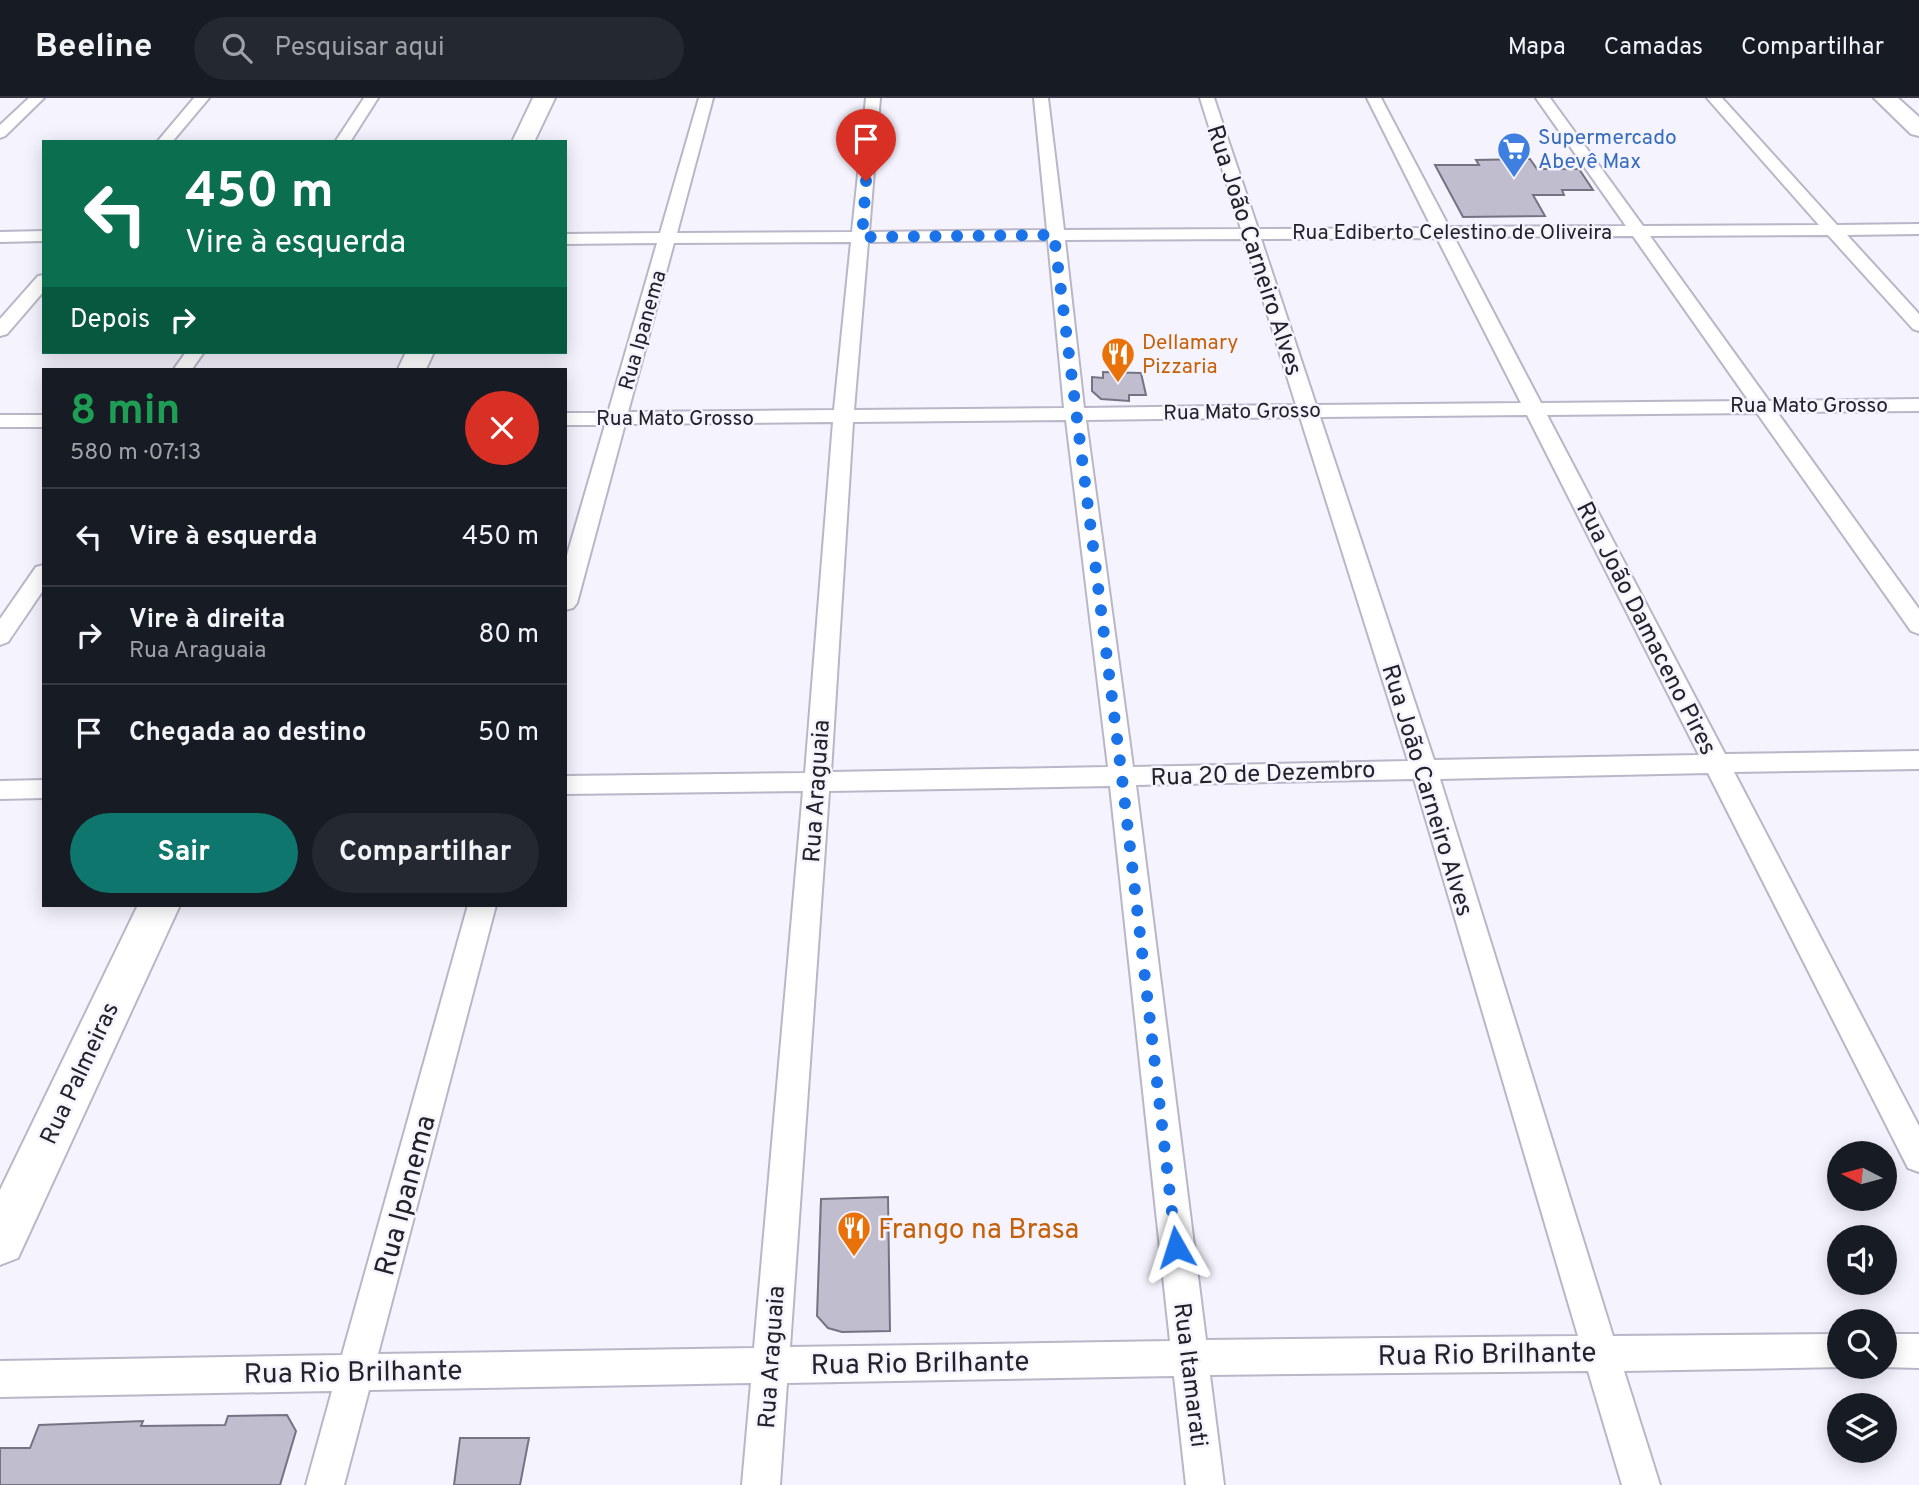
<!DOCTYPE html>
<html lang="pt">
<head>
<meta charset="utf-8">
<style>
	:root { --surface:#171b24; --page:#242831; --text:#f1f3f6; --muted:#9ea1a6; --line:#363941; --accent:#0f766e }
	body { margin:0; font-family:Overpass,sans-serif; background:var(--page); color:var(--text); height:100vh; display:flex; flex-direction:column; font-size:26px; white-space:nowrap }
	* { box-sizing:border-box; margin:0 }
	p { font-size:23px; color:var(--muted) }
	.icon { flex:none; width:38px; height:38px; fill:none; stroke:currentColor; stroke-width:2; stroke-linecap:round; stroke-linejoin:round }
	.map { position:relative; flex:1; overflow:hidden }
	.drawer { position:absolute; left:42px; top:270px; width:525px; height:539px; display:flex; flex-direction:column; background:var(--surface); border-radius:0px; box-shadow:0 4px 18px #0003 }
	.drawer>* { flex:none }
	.banner { position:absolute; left:42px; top:42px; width:525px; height:214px; border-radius:0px; box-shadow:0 4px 18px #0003; background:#0b6e4f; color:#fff; overflow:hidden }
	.needle { width:46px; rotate:276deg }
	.fabs { position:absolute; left:1827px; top:1043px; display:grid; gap:14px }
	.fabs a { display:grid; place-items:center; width:70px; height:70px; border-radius:50%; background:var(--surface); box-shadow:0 4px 18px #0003; font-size:35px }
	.pin { position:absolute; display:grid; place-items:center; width:60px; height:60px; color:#fff; margin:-72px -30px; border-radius:50% 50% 50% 0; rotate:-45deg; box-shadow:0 0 7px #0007 }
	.pin .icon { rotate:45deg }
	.me { position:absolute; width:77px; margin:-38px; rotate:354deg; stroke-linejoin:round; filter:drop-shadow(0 0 5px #0008) }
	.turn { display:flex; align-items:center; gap:24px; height:147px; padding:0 28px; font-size:32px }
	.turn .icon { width:91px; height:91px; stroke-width:2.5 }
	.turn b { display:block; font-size:49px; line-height:60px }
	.then { display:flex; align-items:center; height:66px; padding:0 28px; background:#0003; gap:14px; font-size:26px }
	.round { display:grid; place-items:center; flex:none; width:74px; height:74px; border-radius:37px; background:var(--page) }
	.overview { display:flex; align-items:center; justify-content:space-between; height:119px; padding:0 28px }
	h1 { font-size:42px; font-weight:700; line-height:52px; color:#1e9e55 }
	.action { display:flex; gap:14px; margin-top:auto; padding:14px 28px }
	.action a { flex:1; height:80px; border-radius:42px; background:var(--accent); color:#fff; font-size:28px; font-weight:700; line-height:80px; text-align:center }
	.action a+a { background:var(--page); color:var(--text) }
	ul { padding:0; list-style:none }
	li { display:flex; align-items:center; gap:21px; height:98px; padding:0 28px; border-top:2px solid var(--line) }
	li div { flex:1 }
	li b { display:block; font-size:26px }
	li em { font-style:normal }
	header { display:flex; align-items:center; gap:42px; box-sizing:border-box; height:98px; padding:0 35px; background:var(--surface); border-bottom:2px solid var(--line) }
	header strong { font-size:33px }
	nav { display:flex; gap:38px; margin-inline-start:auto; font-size:24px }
	.search { width:490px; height:63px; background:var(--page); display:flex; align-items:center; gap:18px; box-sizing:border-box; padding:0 24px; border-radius:38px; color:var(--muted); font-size:26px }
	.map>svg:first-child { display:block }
	.building { fill:#c0bdce; stroke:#757282; stroke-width:2 }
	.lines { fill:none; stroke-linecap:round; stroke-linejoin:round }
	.street-casing { stroke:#b9b6c7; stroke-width:4 }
	.secondary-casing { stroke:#b9b6c7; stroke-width:4 }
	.street { fill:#fff; fill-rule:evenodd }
	.secondary { fill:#fff; fill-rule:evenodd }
	.route { stroke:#1a73e8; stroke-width:12; stroke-dasharray:0 21.6 }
	.labels { text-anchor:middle; stroke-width:5; stroke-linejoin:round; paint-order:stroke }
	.far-shop-label { font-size:21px; fill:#366cbe; stroke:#f5f3fe; text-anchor:start }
	.far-street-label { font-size:21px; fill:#232228; stroke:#f5f3fe }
	.far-food-label { font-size:21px; fill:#c56008; stroke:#f5f3fe; text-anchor:start }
	.street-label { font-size:24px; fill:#232228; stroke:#f5f3fe }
	.near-street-label { font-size:28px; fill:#232228; stroke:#f5f3fe }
	.near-food-label { font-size:28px; fill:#c56008; stroke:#f5f3fe; text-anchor:start }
</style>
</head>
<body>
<header>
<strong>Beeline</strong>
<div class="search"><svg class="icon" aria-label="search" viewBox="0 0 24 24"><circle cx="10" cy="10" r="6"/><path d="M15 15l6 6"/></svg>Pesquisar aqui</div>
<nav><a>Mapa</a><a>Camadas</a><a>Compartilhar</a></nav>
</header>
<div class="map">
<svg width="1919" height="1387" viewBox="0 0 1919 1387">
	<rect width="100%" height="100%" fill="#f5f3fe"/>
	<g class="building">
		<path d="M1530 61 1537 71H1579L1593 92H1562L1564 97H1533L1545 118 1463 119 1435 67H1479L1476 62Z"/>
		<path d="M1103 274 1141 275 1146 297H1129V303L1101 301 1092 293V279L1103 280Z"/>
		<path d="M888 1099 890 1233 842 1234 828 1230 817 1218 821 1101Z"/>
		<path d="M287 1317 296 1333 280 1387H0V1350H30L39 1327 143 1323 141 1328 225 1327 228 1318Z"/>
		<path d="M460 1340H529L520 1387H454Z"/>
	</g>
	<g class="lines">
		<g class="street-casing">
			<g id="street">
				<path d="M29 0H44L5 38 0 40V27Z"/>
				<path d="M194 0H209L172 44H157Z"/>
				<path d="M364 0H378L350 44H335Z"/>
				<path d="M699 0H713L677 135 852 134 866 0H880L869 134 1047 132 1034 0H1048L1064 132 1241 131 1200 0H1214L1258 131 1432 130 1367 0H1381L1449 129 1626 128 1536 0H1550L1643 128 1819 127 1707 0H1722L1837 127 1919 126V136L1847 137 1919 216V233L1913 231 1828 137 1650 138 1769 303 1919 301V313L1777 314 1919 511V536L1911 533 1757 315 1547 317 1725 656 1919 653V671L1734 674 1919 1028V1074L1908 1070 1708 675 1440 681 1613 1238 1839 1236V1269H1843L1624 1273 1660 1387H1622L1588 1273 1210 1277 1224 1387H1186L1174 1278 787 1285 780 1387H742L751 1285 369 1292 344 1387H306L332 1293 0 1299V1263L342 1257 468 807H496L378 1256 754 1250 803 693 565 696V678L805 675 833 324 625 326 577 505 573 510 565 512V464L605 327H565V315H608L657 145 565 146V136L660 135ZM1633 138 1749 303 1541 305 1454 139ZM1437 140 1521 305 1316 307 1261 141ZM1244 141 1296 307 1084 310 1065 142ZM1048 142 1064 310 854 312 868 144ZM851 144 834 312 628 314 674 145ZM1527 317 1699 657 1434 662 1320 319ZM1300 319 1408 663 1133 669 1086 322ZM1066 322 1108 669 831 674 853 324ZM1414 681 1578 1238 1206 1242 1136 687ZM1110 688 1170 1243 790 1249 829 693Z"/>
				<path d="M44 133V143L0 144V134Z"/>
				<path d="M44 177V193L7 236 0 238V221L38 178Z"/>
				<path d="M186 254H204L192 271H174Z"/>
				<rect x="0" y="317" width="44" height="12"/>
				<path d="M44 467V491L8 544 0 547V521L36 469Z"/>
				<path d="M44 682V700L0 701V683Z"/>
				<path d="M1885 1236H1919V1270L1881 1269H1885Z"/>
			</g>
		</g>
		<g class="secondary-casing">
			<g id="secondary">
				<path d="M533 0H555L534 44H512Z"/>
				<path d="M1874 0H1898L1919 19V38L1911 36Z"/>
				<path d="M406 254H434L426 271H398Z"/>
				<path d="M138 807H180L18 1160 0 1167V1092Z"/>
			</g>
		</g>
		<use href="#street" class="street"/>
		<use href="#secondary" class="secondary"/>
	</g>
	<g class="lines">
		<path class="route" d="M866 83 862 139 1054 137 1122 680 1176 1149"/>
	</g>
	<defs>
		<g id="supermarket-pin" transform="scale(1.75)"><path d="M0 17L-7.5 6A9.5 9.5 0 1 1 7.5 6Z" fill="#3f7fe0" stroke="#f5f3fe"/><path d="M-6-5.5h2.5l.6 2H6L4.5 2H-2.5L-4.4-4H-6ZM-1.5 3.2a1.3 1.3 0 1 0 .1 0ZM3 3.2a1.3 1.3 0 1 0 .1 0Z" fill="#fff"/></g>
		<g id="restaurant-pin" transform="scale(1.75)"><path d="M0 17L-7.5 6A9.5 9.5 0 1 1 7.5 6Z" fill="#e8710a" stroke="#f5f3fe"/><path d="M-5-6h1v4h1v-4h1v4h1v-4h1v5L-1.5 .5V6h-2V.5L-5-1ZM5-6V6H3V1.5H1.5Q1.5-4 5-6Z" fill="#fff"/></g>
	</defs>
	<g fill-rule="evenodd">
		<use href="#supermarket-pin" x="1514" y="51"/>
		<use href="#restaurant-pin" x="1118" y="256"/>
		<use href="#restaurant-pin" x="854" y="1130"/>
	</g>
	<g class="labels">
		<g class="far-shop-label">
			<text x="1538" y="46">Supermercado<tspan x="1538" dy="24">Abevê Max</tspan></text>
		</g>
		<g class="far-street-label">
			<text x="1452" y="141">Rua Ediberto Celestino de Oliveira</text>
			<text transform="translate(642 232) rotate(-74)" y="7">Rua Ipanema</text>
			<text x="1809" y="314">Rua Mato Grosso</text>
			<text transform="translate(1242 313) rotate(-1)" y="7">Rua Mato Grosso</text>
			<text x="675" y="327">Rua Mato Grosso</text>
		</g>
		<g class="far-food-label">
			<text x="1142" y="251">Dellamary<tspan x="1142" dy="24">Pizzaria</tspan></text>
		</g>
		<g class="street-label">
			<text transform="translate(1255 152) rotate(72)" y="8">Rua João Carneiro Alves</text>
			<text transform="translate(1647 530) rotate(63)" y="8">Rua João Damaceno Pires</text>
			<text transform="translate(1263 675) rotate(-2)" y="8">Rua 20 de Dezembro</text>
			<text transform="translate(1428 692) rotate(73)" y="8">Rua João Carneiro Alves</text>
			<text transform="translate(816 693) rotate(-86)" y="8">Rua Araguaia</text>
			<text transform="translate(79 975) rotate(-65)" y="8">Rua Palmeiras</text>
			<text transform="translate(771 1259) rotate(-86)" y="8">Rua Araguaia</text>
			<text transform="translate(1191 1277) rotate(83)" y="8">Rua Itamarati</text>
		</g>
		<g class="near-street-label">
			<text transform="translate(404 1097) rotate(-75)" y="10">Rua Ipanema</text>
			<text transform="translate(1487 1255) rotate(-1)" y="10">Rua Rio Brilhante</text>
			<text transform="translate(920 1264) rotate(-1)" y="10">Rua Rio Brilhante</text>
			<text transform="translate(353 1273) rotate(-1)" y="10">Rua Rio Brilhante</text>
		</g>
		<g class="near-food-label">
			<text x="878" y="1140">Frango na Brasa</text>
		</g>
	</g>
</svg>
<div class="fabs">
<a><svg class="needle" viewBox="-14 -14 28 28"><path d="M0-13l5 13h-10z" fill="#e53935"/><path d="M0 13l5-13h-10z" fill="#9ea1a6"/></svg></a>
<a><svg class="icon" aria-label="sound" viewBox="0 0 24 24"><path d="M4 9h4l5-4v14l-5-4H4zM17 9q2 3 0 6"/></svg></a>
<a><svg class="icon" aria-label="search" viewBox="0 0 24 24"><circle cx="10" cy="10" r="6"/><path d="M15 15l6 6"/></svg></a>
<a><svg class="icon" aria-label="layers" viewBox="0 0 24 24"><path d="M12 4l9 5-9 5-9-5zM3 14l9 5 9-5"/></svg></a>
</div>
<div class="pin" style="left:866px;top:83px;background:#d93025"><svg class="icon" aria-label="arrive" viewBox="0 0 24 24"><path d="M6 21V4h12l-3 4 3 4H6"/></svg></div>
<svg class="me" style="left:1176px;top:1149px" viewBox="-20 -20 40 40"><path d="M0-17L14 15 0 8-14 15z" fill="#1a73e8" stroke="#fff" stroke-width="4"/></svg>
<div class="banner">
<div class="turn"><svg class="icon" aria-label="left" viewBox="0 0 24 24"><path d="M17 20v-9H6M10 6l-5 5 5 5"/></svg><div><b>450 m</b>Vire à esquerda</div></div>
<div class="then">Depois<svg class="icon" aria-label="right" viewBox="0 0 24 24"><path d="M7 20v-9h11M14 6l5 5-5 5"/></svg></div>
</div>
<section class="drawer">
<div class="overview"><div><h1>8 min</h1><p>580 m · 07:13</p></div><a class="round" style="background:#d93025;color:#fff"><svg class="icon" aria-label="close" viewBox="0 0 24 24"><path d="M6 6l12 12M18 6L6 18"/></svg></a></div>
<ul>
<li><svg class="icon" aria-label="left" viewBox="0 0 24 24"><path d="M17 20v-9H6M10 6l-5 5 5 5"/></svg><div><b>Vire à esquerda</b></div><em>450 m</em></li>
<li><svg class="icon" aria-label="right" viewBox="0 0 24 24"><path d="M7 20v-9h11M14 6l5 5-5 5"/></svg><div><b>Vire à direita</b><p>Rua Araguaia</p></div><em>80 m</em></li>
<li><svg class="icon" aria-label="arrive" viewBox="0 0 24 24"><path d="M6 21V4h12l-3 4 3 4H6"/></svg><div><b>Chegada ao destino</b></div><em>50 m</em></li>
</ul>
<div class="action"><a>Sair</a><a>Compartilhar</a></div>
</section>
</div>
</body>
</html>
